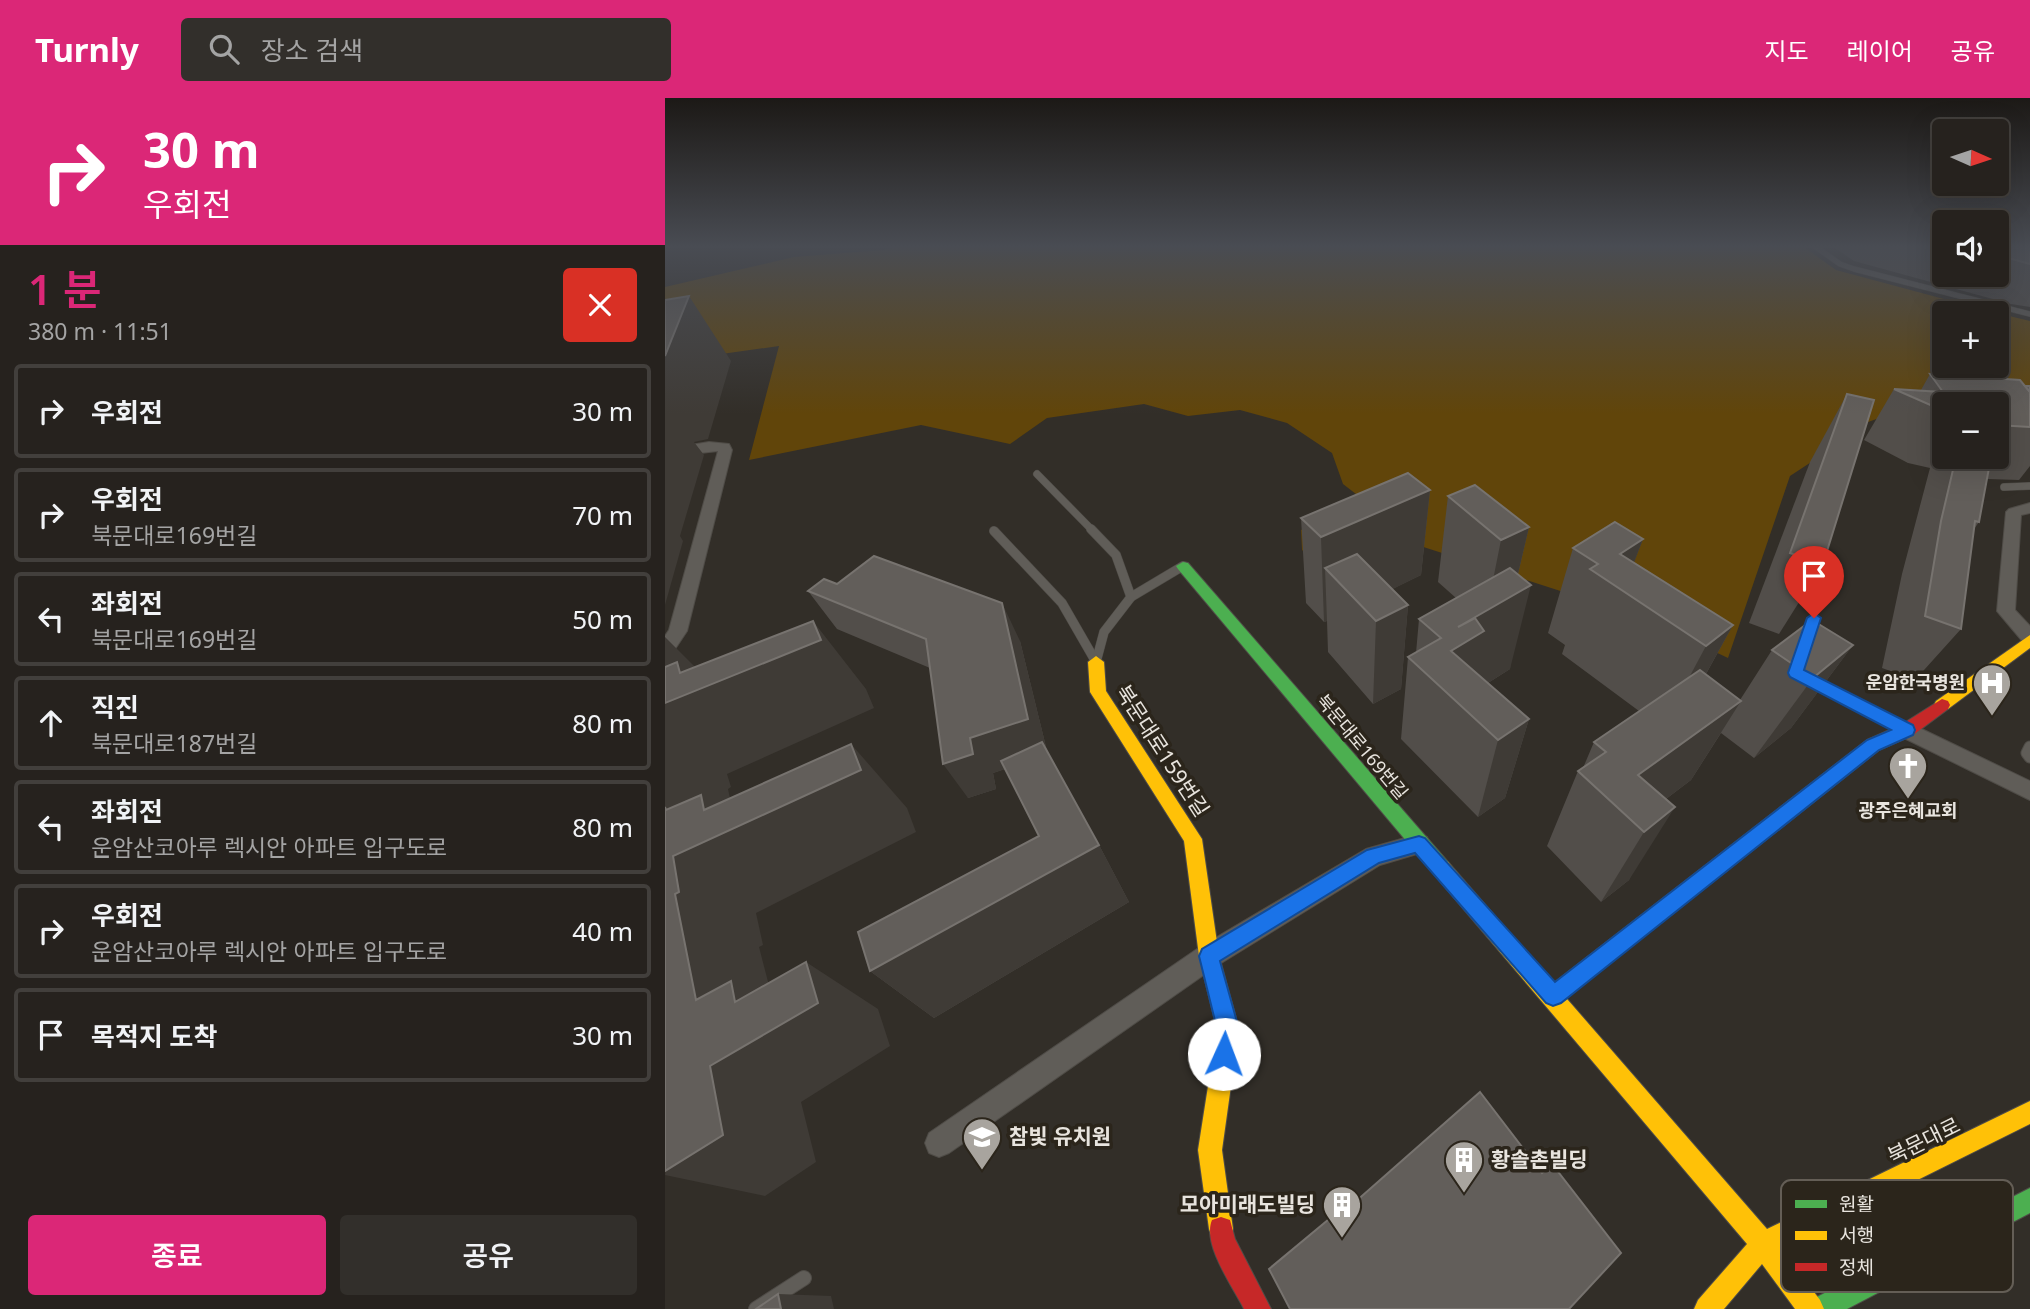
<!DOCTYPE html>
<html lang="ko">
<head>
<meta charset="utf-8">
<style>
	:root { --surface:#26221e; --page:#322f2b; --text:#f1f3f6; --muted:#a4a4a4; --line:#423f3c; --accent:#db2777 }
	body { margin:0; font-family:"Noto Sans","Noto Sans KR",sans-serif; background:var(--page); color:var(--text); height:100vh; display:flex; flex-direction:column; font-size:26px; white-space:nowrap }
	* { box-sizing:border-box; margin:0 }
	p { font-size:23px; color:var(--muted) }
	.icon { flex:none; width:38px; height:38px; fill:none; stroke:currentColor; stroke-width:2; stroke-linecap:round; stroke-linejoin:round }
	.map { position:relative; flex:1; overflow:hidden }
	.panel { display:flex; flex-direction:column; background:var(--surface); width:665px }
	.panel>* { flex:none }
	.guide { background:#db2777; color:#fff; overflow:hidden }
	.needle { width:46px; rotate:93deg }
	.tools { position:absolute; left:1267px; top:21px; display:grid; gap:14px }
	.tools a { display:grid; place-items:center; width:77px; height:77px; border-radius:7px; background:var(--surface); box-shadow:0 7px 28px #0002,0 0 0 2px var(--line); font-size:35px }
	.pin { position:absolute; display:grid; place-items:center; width:60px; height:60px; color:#fff; margin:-72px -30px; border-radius:50% 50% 50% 0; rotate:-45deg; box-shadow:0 0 7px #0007 }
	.pin .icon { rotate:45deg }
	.me { position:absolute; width:77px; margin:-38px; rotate:2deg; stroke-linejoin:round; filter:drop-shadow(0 0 5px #0008) }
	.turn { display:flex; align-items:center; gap:24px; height:147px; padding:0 28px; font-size:32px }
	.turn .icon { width:91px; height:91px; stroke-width:2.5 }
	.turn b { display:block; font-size:49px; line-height:60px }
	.round { display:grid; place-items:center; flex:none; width:74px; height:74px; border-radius:7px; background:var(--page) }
	.overview { display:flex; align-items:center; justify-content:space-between; height:119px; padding:0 28px }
	h1 { font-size:42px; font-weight:600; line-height:52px; color:var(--accent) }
	.cta { display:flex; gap:14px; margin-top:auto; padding:14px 28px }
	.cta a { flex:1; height:80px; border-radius:7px; background:var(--accent); color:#fff; font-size:28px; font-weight:600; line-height:80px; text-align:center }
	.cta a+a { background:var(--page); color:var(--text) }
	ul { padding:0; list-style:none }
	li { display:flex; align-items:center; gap:21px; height:94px; margin:0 14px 10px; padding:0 14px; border:4px solid var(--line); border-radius:7px }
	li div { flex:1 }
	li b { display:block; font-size:26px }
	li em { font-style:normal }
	header { display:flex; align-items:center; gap:42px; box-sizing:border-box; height:98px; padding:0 35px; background:var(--accent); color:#fff }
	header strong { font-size:33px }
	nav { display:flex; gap:38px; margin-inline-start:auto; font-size:24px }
	.search { width:490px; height:63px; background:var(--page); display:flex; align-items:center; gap:18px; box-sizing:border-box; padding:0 24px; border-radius:7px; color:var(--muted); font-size:26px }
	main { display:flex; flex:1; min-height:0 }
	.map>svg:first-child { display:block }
	.green { fill:#61450a }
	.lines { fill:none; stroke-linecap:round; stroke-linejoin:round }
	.lane-far4-casing { stroke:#4f4c47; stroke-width:6 }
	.lane-far3-casing { stroke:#4f4c47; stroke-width:8 }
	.lane-far2-casing { stroke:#4f4c47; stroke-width:10 }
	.lane-far1-casing { stroke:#4f4c47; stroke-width:13 }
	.lane-casing { stroke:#4f4c47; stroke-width:16 }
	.street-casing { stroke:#4f4c47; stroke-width:2 }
	.fast-casing { stroke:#4f4c47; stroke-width:2 }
	.slow-casing { stroke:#4f4c47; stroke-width:2 }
	.jam-casing { stroke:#4f4c47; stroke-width:2 }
	.lane-far4 { stroke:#605d58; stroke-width:5 }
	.lane-far3 { stroke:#605d58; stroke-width:7 }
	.lane-far2 { stroke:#605d58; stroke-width:9 }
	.lane-far1 { stroke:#605d58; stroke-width:11 }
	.lane { stroke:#605d58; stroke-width:14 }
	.street { fill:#605d58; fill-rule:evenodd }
	.fast { fill:#4caf50; fill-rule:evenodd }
	.slow { fill:#ffc107; fill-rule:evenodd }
	.jam { fill:#c62828; fill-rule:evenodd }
	.wall { fill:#524e4a; fill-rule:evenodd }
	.shaded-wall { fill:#3f3b36 }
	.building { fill:#625e5a; stroke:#77736f; stroke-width:2 }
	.route { fill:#1a73e8; stroke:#114b97; stroke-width:2 }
	.labels { text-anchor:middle; stroke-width:7; stroke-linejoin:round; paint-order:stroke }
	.poi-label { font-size:18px; font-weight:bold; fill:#e8e4de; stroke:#2b251b; text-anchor:end }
	.street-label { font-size:18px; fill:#e8e4de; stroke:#2b251b }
	.near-street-label { font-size:21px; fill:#e8e4de; stroke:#2b251b }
	.near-poi-label { font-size:21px; font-weight:bold; fill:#e8e4de; stroke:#2b251b; text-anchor:start }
	.key { fill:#2b251b; stroke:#645e56; stroke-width:2 }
	.key-label { font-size:19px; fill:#e8e4de }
</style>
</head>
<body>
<header>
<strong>Turnly</strong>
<div class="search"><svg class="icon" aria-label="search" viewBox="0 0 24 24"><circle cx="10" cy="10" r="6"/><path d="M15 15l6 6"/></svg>장소 검색</div>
<nav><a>지도</a><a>레이어</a><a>공유</a></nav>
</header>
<main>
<section class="panel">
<div class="guide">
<div class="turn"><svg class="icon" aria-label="right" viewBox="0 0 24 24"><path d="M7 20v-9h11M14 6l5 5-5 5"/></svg><div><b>30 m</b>우회전</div></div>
</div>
<div class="overview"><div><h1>1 분</h1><p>380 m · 11:51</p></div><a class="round" style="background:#d93025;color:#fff"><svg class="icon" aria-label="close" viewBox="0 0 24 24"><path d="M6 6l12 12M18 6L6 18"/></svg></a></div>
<ul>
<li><svg class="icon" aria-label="right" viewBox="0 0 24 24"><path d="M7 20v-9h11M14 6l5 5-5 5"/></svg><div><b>우회전</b></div><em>30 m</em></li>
<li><svg class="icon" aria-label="right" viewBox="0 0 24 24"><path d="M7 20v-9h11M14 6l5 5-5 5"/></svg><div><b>우회전</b><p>북문대로169번길</p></div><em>70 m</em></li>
<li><svg class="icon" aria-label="left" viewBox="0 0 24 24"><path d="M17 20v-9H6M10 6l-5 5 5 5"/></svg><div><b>좌회전</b><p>북문대로169번길</p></div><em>50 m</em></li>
<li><svg class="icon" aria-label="ahead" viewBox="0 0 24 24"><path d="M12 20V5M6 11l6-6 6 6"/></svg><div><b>직진</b><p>북문대로187번길</p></div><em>80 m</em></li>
<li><svg class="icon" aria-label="left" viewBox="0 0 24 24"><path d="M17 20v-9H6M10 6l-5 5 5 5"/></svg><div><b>좌회전</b><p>운암산코아루 렉시안 아파트 입구도로</p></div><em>80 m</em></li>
<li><svg class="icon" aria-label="right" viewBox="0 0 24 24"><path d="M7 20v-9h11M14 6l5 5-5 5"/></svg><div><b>우회전</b><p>운암산코아루 렉시안 아파트 입구도로</p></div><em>40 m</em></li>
<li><svg class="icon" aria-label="arrive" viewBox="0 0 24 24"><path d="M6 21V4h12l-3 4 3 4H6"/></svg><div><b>목적지 도착</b></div><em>30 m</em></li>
</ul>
<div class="cta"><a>종료</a><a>공유</a></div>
</section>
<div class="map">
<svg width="1365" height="1211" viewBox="0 0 1365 1211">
	<rect width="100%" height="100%" fill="#322e28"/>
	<path class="green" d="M242 147H1136L1171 172 1331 215H1279V268H1332V215L1365 223V296L1245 309 1164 338 1160 355 1125 378 1063 560 976 519 746 445 651 463 637 452 636 432 700 403 678 386 667 355 622 325 575 312 523 318 479 306 382 320 345 346 256 327 84 362 114 248 0 264V189L129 159 218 152Z"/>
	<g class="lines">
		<g class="lane-far4-casing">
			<path id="lane-far4" d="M1148 147 1175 166 1189 171 1365 216"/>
		</g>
		<g class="lane-far3-casing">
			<g id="lane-far3">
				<path d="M372 376 428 433"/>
				<path d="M1339 389 1365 388"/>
			</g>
		</g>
		<g class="lane-far2-casing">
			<g id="lane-far2">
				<path d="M426 431 451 457 466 499 439 534 431 564"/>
				<path d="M329 433 397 505 431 564"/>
				<path d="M466 499 518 468"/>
				<path d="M1146 583 1238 630"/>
			</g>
		</g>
		<g class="lane-far1-casing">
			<path id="lane-far1" d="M1365 649 1362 655 1365 659"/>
		</g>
		<g class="lane-casing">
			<path id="lane" d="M91 1211 139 1180"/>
		</g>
		<g class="street-casing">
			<g id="street">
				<path d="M44 344 64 346 67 352 22 533 6 557 0 559V538L4 532 53 353 8 358 1 354 8 350Z"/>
				<path d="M1365 405V415L1356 417 1350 512 1365 528V546L1359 545 1332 513 1341 414 1344 411Z"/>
				<path d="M1242 624 1365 683V702L1235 638 1232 632 1235 626Z"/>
				<path d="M754 736 762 739 765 746 762 753 715 767 553 867 284 1055 274 1059 264 1055 260 1045 264 1035 535 849 701 751Z"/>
			</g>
		</g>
		<g class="fast-casing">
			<g id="fast">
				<path d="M518 464 523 465 783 764 785 770 783 776 776 778 769 776 513 471 511 468Z"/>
				<path d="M1365 1090V1115L1182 1211H1142L1146 1202Z"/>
			</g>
		</g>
		<g class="slow-casing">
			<g id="slow">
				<path d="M1365 537V550L1283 611H1271L1269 607 1271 603Z"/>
				<path d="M431 558 439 564 441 593 537 741 554 858 574 931 557 1052 568 1131 565 1140 556 1143 547 1140 544 1131 533 1052 552 931 534 858 519 743 425 594 423 564Z"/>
				<path d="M776 762 783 764 1102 1131 1365 1003V1026L1116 1150 1155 1202 1159 1211H1130L1097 1166 1059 1211H1029L1033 1202 1082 1146 769 776 767 770 769 764Z"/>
			</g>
		</g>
		<g class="jam-casing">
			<g id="jam">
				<path d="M1277 601 1283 603 1285 607 1283 611 1248 637 1214 652 895 905 888 908 881 905 878 898 881 891 1202 642 1236 627Z"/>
				<path d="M556 1119 565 1122 570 1141 606 1211H579C568 1189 537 1146 547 1122Z"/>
			</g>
		</g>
		<use href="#lane-far4" class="lane-far4"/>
		<use href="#lane-far3" class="lane-far3"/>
		<use href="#lane-far2" class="lane-far2"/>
		<use href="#lane-far1" class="lane-far1"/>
		<use href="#lane" class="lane"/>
		<use href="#street" class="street"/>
		<use href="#fast" class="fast"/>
		<use href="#slow" class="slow"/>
		<use href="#jam" class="jam"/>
	</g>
	<g class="wall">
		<path d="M1166 147H1279V177H1332V147H1365V209L1346 206 1189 163Z"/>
		<path d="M1265 276 1365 288V368L1354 382 1322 381 1314 424 1309 431 1296 531 1250 582 1217 570 1237 476 1265 370 1243 365 1199 342 1229 291 1256 292ZM1279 306H1332V359H1279Z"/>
		<path d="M1182 296 1158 466 1114 536 1084 525 1145 364Z"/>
		<path d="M765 392 756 477 727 491 743 507 736 591 708 606 663 554 662 523 659 524 641 505 636 420Z"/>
		<path d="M783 398 864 429 853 476 845 571 823 585 864 621 840 700 813 719 736 641 743 559 751 555 754 521 791 500 773 484Z"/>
		<path d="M978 441 969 464 1068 527 1041 576 1075 602 1107 552 1188 547 1126 630 1089 660 1056 635 1026 682 1001 701 964 782 936 804 882 748 913 673 918 670 929 644 974 613 897 556 900 547 883 535 908 450Z"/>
		<path d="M172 486 355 543 382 653 434 747 464 804 269 920 205 873 374 738 340 671 328 675 331 691 303 700 265 570 172 531 143 493Z"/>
	</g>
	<g class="shaded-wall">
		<path d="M24 198 66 263 43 341 29 344 39 357 15 438 18 443 0 507V258Z"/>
		<path d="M765 392 756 477 696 507 660 470 662 523 659 524 656 439Z"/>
		<path d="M864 429 848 497 866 487 845 571 807 595 786 553 793 529 822 512 836 442Z"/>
		<path d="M978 441 958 493 955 456Z"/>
		<path d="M337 505 355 543 383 657 328 675 331 691 303 700 278 666Z"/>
		<path d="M743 507 736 591 708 606 711 523Z"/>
		<path d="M148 523 201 591 209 610 62 676 66 689 63 691 70 724 186 646 242 710 251 734 91 815 98 847 94 849 109 907 141 864 213 911 225 948 136 1004 151 1064 100 1098 0 1077 31 902 10 796 0 709V539L37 576Z"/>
		<path d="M1068 527 1022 610 997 630 1041 548Z"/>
		<path d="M1188 547 1126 630 1089 660 1148 580Z"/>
		<path d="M1076 603 1026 682 969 725 973 677Z"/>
		<path d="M864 621 840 700 813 719 833 642Z"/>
		<path d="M1010 709 964 782 936 804 979 734Z"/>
		<path d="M434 747 464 804 269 920 205 873Z"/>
		<path d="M113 1196 166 1198 169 1211H116Z"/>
	</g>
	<g class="building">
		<path d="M1332 147H1365V166L1332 157Z"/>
		<path d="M24 198 0 258V202Z"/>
		<path d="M1265 276 1355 282 1365 294V329L1332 327V306H1279V313L1229 291 1278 294Z"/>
		<path d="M1360 288H1365V294Z"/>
		<path d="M1182 296 1209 302 1158 466 1125 455Z"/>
		<path d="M1291 359H1326L1314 424 1310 423 1296 531 1260 518 1276 423Z"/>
		<path d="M743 375 765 392 656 439 636 420Z"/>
		<path d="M810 387 864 429 836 442 783 398Z"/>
		<path d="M950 424 978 441 955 456 1068 527 1041 548 925 471 933 466 908 450Z"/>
		<path d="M692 456 743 507 711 523 660 470Z"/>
		<path d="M209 458 337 505 363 621 305 640 308 656 278 666 261 541 143 493 159 481 172 486Z"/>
		<path d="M845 470 866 487 793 529 810 520 819 533 786 553 864 621 833 642 743 559 776 540 754 521Z"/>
		<path d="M1147 522 1188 547 1148 580 1107 552Z"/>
		<path d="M148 523 156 542 0 605V569L12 564 15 575Z"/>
		<path d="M1035 572 1076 603 973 677 1010 709 979 734 913 673 941 654 929 644Z"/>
		<path d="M377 644 434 747 205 873 193 834 374 738 336 663Z"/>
		<path d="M186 646 196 672 8 758 14 794 10 796 31 902 66 883 70 904 141 864 153 905 45 968 58 1037 0 1073V709L1 712 36 697 39 712Z"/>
		<path d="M815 994 877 1075 887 1066 956 1155 904 1211H625L604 1171 687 1102 689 1105Z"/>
		<path d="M113 1196 116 1211H91Z"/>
	</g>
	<linearGradient id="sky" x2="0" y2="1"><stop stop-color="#1c1916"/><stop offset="0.47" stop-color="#494c53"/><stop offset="1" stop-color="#494c53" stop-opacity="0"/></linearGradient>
	<rect width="1365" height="316" fill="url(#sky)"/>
	<path class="route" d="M1149 515 1156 520 1139 572 1248 627 1250 632 1248 637 1214 652 896 905 888 908 881 905 750 755 714 765 555 863 574 931 567 963 559 966 552 963 548 956 552 931 534 858 537 851 702 752 754 738 760 740 890 884 1202 642 1226 632 1125 579 1123 575 1142 520Z"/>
	<defs>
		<g id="hospital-pin" transform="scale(2.0125)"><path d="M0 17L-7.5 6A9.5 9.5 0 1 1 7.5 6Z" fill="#a8a49e" stroke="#2b251b"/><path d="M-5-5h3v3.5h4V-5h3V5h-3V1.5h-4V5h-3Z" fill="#fff"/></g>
		<g id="church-pin" transform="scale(2.0125)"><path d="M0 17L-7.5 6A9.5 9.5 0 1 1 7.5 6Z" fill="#a8a49e" stroke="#2b251b"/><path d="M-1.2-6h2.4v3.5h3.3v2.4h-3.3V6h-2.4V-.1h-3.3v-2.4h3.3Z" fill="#fff"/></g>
		<g id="school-pin" transform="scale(2.0125)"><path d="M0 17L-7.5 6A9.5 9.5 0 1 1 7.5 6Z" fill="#a8a49e" stroke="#2b251b"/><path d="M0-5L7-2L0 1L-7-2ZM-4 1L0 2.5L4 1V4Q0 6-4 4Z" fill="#fff"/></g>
		<g id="building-pin" transform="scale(2.0125)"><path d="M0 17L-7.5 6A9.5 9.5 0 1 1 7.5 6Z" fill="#a8a49e" stroke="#2b251b"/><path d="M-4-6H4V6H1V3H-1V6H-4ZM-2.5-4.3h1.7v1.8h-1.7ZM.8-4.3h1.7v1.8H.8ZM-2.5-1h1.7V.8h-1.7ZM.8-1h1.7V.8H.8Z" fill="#fff"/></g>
	</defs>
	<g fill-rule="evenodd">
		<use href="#hospital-pin" x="1327" y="585"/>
		<use href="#church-pin" x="1243" y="668"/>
		<use href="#school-pin" x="317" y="1039"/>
		<use href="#building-pin" x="799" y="1062"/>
		<use href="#building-pin" x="677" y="1107"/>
	</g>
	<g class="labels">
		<g class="poi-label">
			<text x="1300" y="591">운암한국병원</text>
			<text x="1243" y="719" text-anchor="middle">광주은혜교회</text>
		</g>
		<g class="street-label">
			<text transform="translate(697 649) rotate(50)" y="6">북문대로169번길</text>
		</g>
		<g class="near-street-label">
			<text transform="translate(497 653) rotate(57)" y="7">북문대로159번길</text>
			<text transform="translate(1259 1043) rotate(-26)" y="7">북문대로</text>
		</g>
		<g class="near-poi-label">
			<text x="344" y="1046">참빛 유치원</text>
			<text x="826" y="1069">황솔촌빌딩</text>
			<text x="650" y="1114" text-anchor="end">모아미래도빌딩</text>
		</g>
	</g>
	<rect x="1116" y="1082" width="232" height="112" rx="10" class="key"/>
	<rect x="1130" y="1102" width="32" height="8" fill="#4caf50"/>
	<rect x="1130" y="1133" width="32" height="9" fill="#ffc107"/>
	<rect x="1130" y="1165" width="32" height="8" fill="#c62828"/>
	<g class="key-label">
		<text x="1174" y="1113">원활</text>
		<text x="1174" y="1144">서행</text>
		<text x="1174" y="1176">정체</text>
	</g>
</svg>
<div class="tools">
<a><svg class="needle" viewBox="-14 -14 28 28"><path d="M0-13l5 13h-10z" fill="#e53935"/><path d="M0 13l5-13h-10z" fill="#a4a4a4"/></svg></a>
<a><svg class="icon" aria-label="sound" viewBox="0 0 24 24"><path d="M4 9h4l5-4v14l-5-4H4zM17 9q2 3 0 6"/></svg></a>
<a>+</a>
<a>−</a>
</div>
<div class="pin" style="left:1149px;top:520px;background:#d93025"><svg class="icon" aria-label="arrive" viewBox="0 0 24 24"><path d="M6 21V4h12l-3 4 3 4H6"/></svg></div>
<svg class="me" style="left:559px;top:956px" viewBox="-20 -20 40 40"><circle r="19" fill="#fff"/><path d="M0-13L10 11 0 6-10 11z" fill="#1a73e8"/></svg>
</div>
</main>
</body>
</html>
